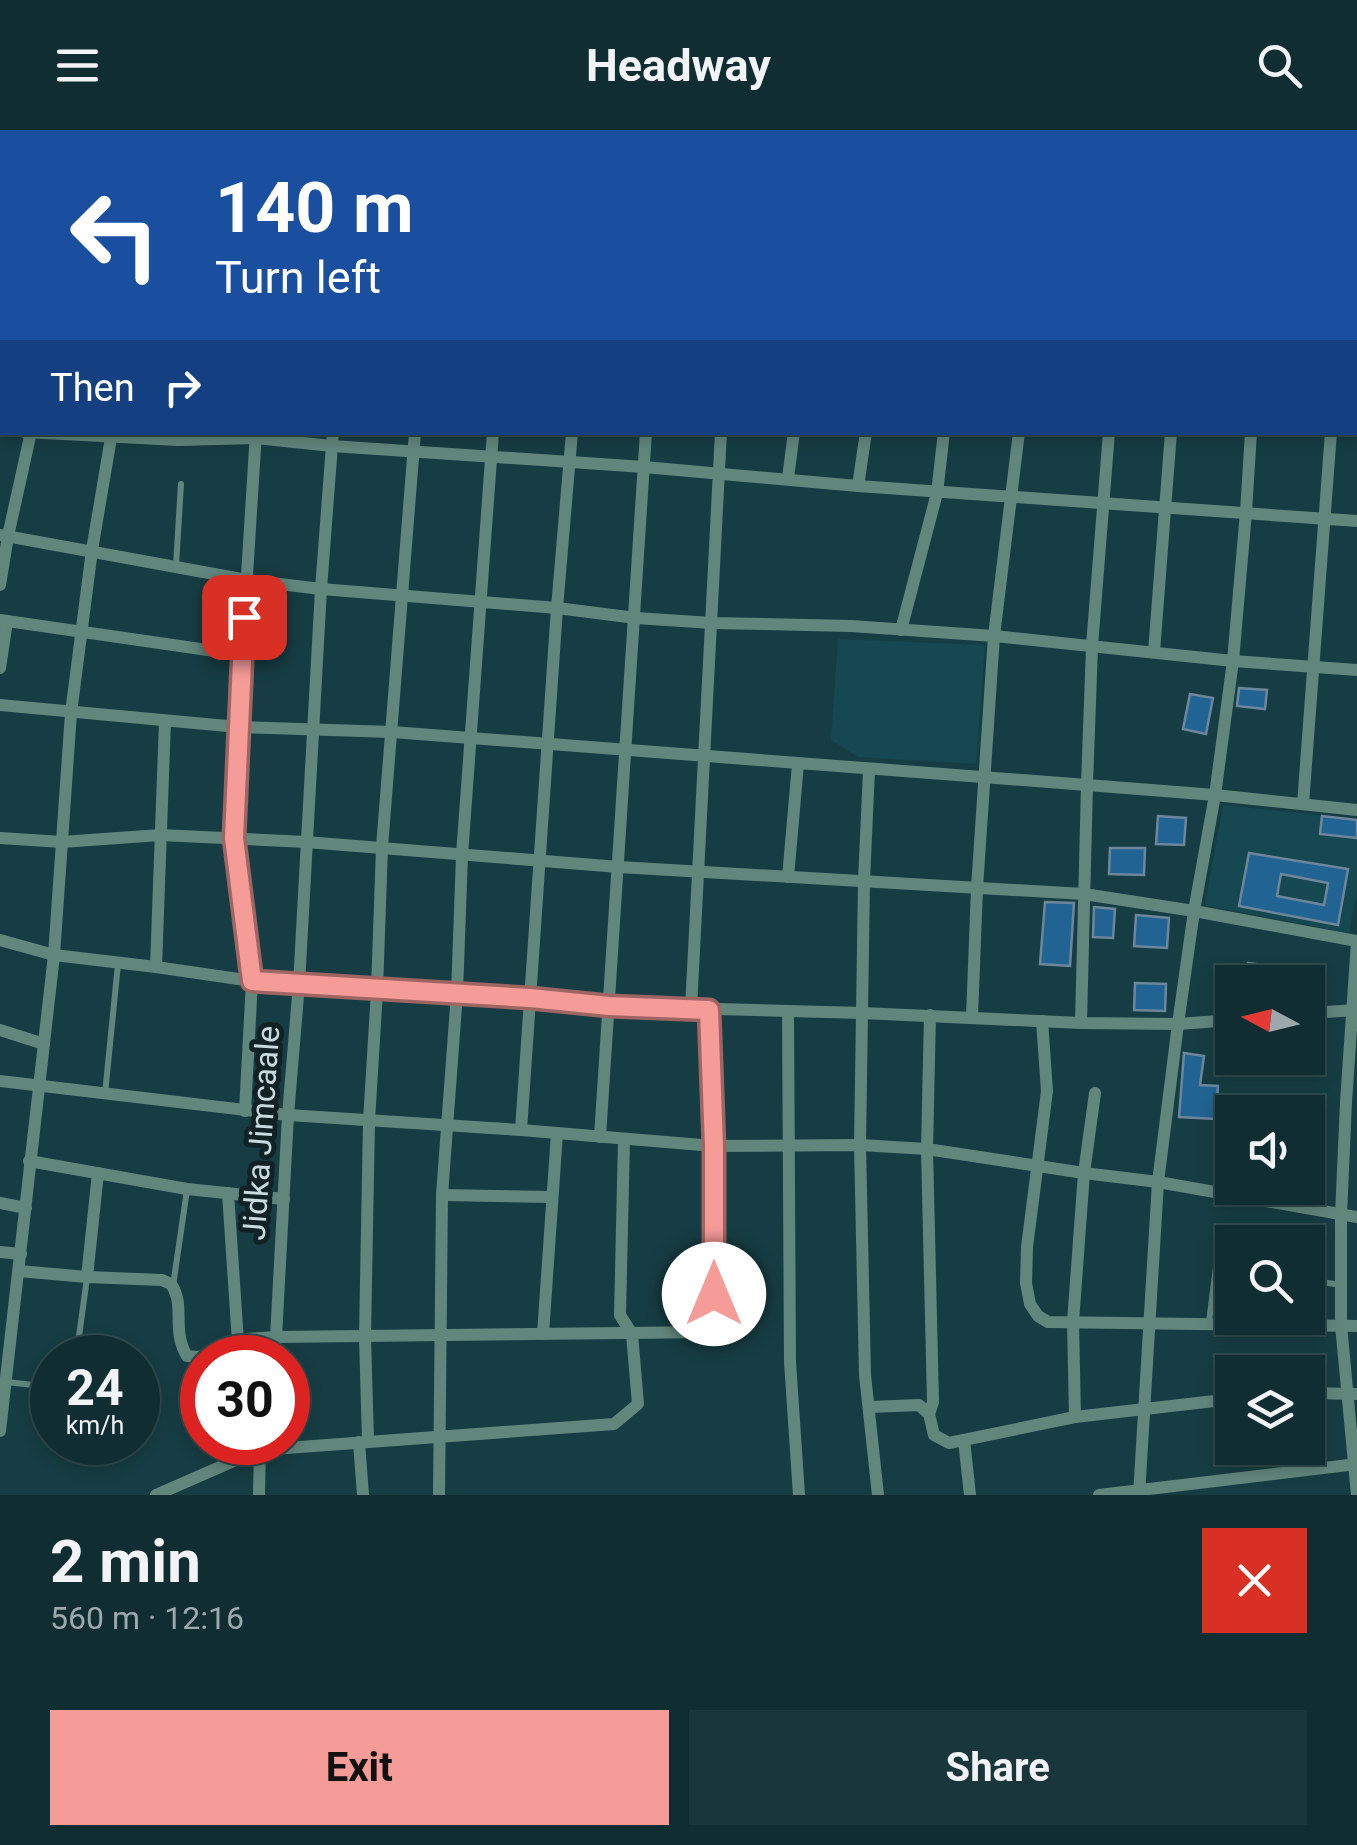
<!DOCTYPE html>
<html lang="en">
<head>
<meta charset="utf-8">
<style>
	:root { --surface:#102e32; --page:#19363a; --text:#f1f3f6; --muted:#9ca8ac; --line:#304a4d; --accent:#f59b98 }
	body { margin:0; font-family:Roboto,sans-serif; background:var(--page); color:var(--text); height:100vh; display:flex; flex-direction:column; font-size:38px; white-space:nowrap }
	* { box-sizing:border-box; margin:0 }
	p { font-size:32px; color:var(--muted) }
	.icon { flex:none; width:55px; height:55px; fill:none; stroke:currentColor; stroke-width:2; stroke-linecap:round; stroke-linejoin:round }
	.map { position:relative; height:1365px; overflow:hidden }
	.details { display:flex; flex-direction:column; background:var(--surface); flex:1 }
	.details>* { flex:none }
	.top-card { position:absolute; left:0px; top:0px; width:1358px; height:305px; box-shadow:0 5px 15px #0003,0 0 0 2px var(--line); background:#1a4fa0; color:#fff; overflow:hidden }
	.needle { width:65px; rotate:277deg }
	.tools { position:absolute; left:1215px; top:835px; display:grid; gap:20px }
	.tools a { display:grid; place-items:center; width:110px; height:110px; border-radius:0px; background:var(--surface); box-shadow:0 5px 15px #0003,0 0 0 2px var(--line); font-size:50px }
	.speed { position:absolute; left:30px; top:1205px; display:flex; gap:20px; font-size:50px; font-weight:700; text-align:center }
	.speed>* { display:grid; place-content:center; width:130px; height:130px; border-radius:50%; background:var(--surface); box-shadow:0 5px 15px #0003,0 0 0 2px var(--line); line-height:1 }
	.speed small { font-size:25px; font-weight:400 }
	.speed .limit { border:15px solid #d22; background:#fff; color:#111 }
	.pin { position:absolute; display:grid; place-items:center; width:85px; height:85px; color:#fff; margin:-42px; border-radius:20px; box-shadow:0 5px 15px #0006 }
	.me { position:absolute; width:110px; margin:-55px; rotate:0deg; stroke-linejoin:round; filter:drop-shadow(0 0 8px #0008) }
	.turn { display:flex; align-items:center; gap:35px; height:210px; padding:0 50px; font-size:45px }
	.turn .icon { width:130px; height:130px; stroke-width:2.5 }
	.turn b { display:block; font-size:70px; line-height:85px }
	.then { display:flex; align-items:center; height:95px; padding:0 50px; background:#0003; gap:20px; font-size:38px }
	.round { display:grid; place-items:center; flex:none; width:105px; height:105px; border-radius:0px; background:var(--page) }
	.summary { display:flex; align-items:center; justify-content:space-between; height:170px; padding:0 50px }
	h1 { font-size:60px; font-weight:700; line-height:75px }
	.button { display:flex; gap:20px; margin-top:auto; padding:20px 50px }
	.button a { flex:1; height:115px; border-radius:0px; background:var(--accent); color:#111; font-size:40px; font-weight:700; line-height:115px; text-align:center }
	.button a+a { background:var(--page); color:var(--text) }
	header { display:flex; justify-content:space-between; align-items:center; height:130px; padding:0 50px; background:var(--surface); font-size:45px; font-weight:700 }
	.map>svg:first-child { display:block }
	.built { fill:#154851 }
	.building { fill:#216392; stroke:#6d869c; stroke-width:2.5; fill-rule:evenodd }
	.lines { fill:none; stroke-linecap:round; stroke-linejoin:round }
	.lane { stroke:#61877d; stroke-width:6 }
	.street { stroke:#61877d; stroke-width:12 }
	.route-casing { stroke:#9f6563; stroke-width:25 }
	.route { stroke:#f59b98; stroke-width:18 }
	.labels { text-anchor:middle; stroke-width:10; stroke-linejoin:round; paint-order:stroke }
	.street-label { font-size:32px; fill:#c8dce0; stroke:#112124 }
</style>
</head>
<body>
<header><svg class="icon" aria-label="menu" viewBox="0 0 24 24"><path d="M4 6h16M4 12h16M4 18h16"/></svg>Headway<svg class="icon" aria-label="search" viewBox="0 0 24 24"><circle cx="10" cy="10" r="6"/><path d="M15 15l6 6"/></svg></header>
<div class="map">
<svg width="1357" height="1365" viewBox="0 0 1357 1365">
	<rect width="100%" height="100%" fill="#163d43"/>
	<g class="built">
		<path d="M838 509 985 515 976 634 858 627 831 610Z"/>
		<path d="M1223 675 1357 689V759L1349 803 1205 775Z"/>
	</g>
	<g class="building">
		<path d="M1239 558 1267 560 1265 579 1237 576Z"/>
		<path d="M1190 564 1213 568 1206 604 1183 599Z"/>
		<path d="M1158 686 1186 688 1184 715 1156 714Z"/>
		<path d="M1322 686 1357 690V708L1320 704Z"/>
		<path d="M1110 718H1145L1144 745 1109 744Z"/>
		<path d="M1249 723 1348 739 1338 795 1239 776ZM1281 744 1328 753 1324 775 1277 766Z"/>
		<path d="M1045 772 1074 773 1070 836 1040 834Z"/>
		<path d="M1094 777 1115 779 1113 808 1093 807Z"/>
		<path d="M1136 785 1169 788 1167 818 1134 816Z"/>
		<path d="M1248 833 1265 835 1264 852H1237L1238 837 1248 838Z"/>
		<path d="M1135 853 1166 854 1165 881 1134 880Z"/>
		<path d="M1184 923 1204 926 1200 955 1218 956 1216 989 1179 987Z"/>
	</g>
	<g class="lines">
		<g class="lane">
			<path d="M176 435 181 354"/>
			<path d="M105 964 118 834"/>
			<path d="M1308 1150 1341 1155"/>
			<path d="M173 1156 187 1060"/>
			<path d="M1209 1192 1216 1137 1232 1139"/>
			<path d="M76 1228 87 1148"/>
			<path d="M6 1252 43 1256 52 1253"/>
		</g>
		<g class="street">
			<path d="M79 2V0"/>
			<path d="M164 2V0"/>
			<path d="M277 2V0"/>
			<path d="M439 2V0"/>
			<path d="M519 2V0"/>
			<path d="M595 2V0"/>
			<path d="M670 2 671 0"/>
			<path d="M747 2V0"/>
			<path d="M825 2V0"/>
			<path d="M905 2 906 0"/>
			<path d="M982 2V0"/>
			<path d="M1063 2V0"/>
			<path d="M1145 2V0"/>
			<path d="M1226 2 1227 0"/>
			<path d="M1303 2 1304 0"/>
			<path d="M0 8 1 0"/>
			<path d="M0 105H2"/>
			<path d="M1355 106H1357"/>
			<path d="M1355 226 1357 216"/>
			<path d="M1355 241H1357"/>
			<path d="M0 301H2"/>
			<path d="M25 302 178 310 256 308 332 316 644 337 858 356 866 302"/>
			<path d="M788 348 794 302"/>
			<path d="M858 356 1357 391"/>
			<path d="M0 405 247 450 321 459 557 478 636 488 712 493 851 496 994 506 1233 531 1357 540"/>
			<path d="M0 455 8 406 31 302"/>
			<path d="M0 490 242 525"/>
			<path d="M901 500 937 363 944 302"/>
			<path d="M1154 522 1171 302"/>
			<path d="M0 538 7 491"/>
			<path d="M0 575 238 597 392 602 1087 655 1092 516 1109 302"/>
			<path d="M869 640 864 751 860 1015 865 1245 878 1365"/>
			<path d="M1303 674 1331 302"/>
			<path d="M0 708 62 712 160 705 306 712 619 737 1084 764 1194 781 1357 811"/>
			<path d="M788 747 798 634"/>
			<path d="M0 810 54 825 156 837 252 851 530 868 609 876 862 883 1081 893 1178 894 1232 890"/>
			<path d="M156 837 165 591"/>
			<path d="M691 878 721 302"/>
			<path d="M788 881 790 1232 799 1365"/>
			<path d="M1308 883 1357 880"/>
			<path d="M972 887 977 758 994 506 1019 302"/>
			<path d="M1042 891 1047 961 1027 1117 1026 1153 1030 1174 1038 1186 1048 1192 1357 1196"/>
			<path d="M1081 893 1087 655 1215 665 1357 680"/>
			<path d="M0 900 44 914"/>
			<path d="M0 951 288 985 521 1000 714 1016 860 1015 927 1019 1084 1043 1158 1052 1357 1087"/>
			<path d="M245 981 252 851 234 708 242 525 256 302"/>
			<path d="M521 1000 557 478 572 302"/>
			<path d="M600 1007 646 302"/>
			<path d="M29 1031 187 1059 284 1069"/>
			<path d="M228 1063 238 1212"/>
			<path d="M442 1065 552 1067"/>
			<path d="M0 1073 26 1078"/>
			<path d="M0 1122 21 1124"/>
			<path d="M19 1141 87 1147 98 1043"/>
			<path d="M87 1147 162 1150 171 1154C186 1176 171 1200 187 1226L198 1227 210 1224 223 1216 245 1209 276 1207 714 1202V1016L709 880"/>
			<path d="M543 1204 557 1003"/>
			<path d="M273 1228 276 1207 288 985 299 854 321 459 333 302"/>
			<path d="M1308 1263 1355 1264"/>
			<path d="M870 1277 919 1275 929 1284 934 1305 949 1313 1075 1287 1232 1269"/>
			<path d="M929 1284 933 1272 927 1019 930 885"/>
			<path d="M1075 1287 1073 1192 1084 1043 1095 963"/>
			<path d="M0 1301 54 825 71 583 92 420 112 302"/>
			<path d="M964 1310 970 1365"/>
			<path d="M368 1311 365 1207 369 991 377 860 382 717 415 302"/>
			<path d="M359 1312 363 1365"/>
			<path d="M156 1365 259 1320 614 1294 638 1274 632 1204 620 1185 624 1010"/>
			<path d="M259 1365 260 1313"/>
			<path d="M439 1365 442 1065 457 863 462 725 493 302"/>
			<path d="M1099 1365 1357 1334"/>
			<path d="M1139 1365 1158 1052 1178 894 1194 781 1215 665 1233 531 1246 382 1251 302"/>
			<path d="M1357 1365 1341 1195V1085L1346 972 1357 812"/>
		</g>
	</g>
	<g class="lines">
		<g class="route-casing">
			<path id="route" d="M244 487 234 708 252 851 530 868 609 876 709 880 714 1016V1164"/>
		</g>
		<use href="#route" class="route"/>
	</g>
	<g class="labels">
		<g class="street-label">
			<text transform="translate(261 1003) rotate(-86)" y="11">Jidka Jimcaale</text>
		</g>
	</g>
</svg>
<div class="tools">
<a><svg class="needle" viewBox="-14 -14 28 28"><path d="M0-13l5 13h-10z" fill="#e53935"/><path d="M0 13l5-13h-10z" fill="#9ca8ac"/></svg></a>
<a><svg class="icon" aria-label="sound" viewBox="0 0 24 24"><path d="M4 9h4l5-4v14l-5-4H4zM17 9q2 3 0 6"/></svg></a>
<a><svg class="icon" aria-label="search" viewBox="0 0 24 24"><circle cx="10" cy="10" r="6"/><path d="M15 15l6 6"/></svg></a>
<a><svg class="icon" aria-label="layers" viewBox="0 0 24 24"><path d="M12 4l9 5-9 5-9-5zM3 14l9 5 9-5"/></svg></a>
</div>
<div class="speed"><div>24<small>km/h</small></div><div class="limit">30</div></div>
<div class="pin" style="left:244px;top:487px;background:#d93025"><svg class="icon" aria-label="arrive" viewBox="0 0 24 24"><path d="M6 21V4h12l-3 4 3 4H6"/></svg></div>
<svg class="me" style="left:714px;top:1164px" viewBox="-20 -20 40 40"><circle r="19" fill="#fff"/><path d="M0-13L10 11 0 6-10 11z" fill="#f59b98"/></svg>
<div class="top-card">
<div class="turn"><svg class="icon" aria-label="left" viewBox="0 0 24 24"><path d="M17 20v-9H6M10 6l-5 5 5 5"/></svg><div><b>140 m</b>Turn left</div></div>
<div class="then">Then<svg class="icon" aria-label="right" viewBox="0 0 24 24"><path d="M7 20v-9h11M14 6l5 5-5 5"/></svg></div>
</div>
</div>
<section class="details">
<div class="summary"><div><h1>2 min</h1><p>560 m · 12:16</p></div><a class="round" style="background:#d93025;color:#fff"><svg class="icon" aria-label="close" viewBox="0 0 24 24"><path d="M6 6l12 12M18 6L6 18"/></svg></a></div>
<div class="button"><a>Exit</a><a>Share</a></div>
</section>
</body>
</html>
